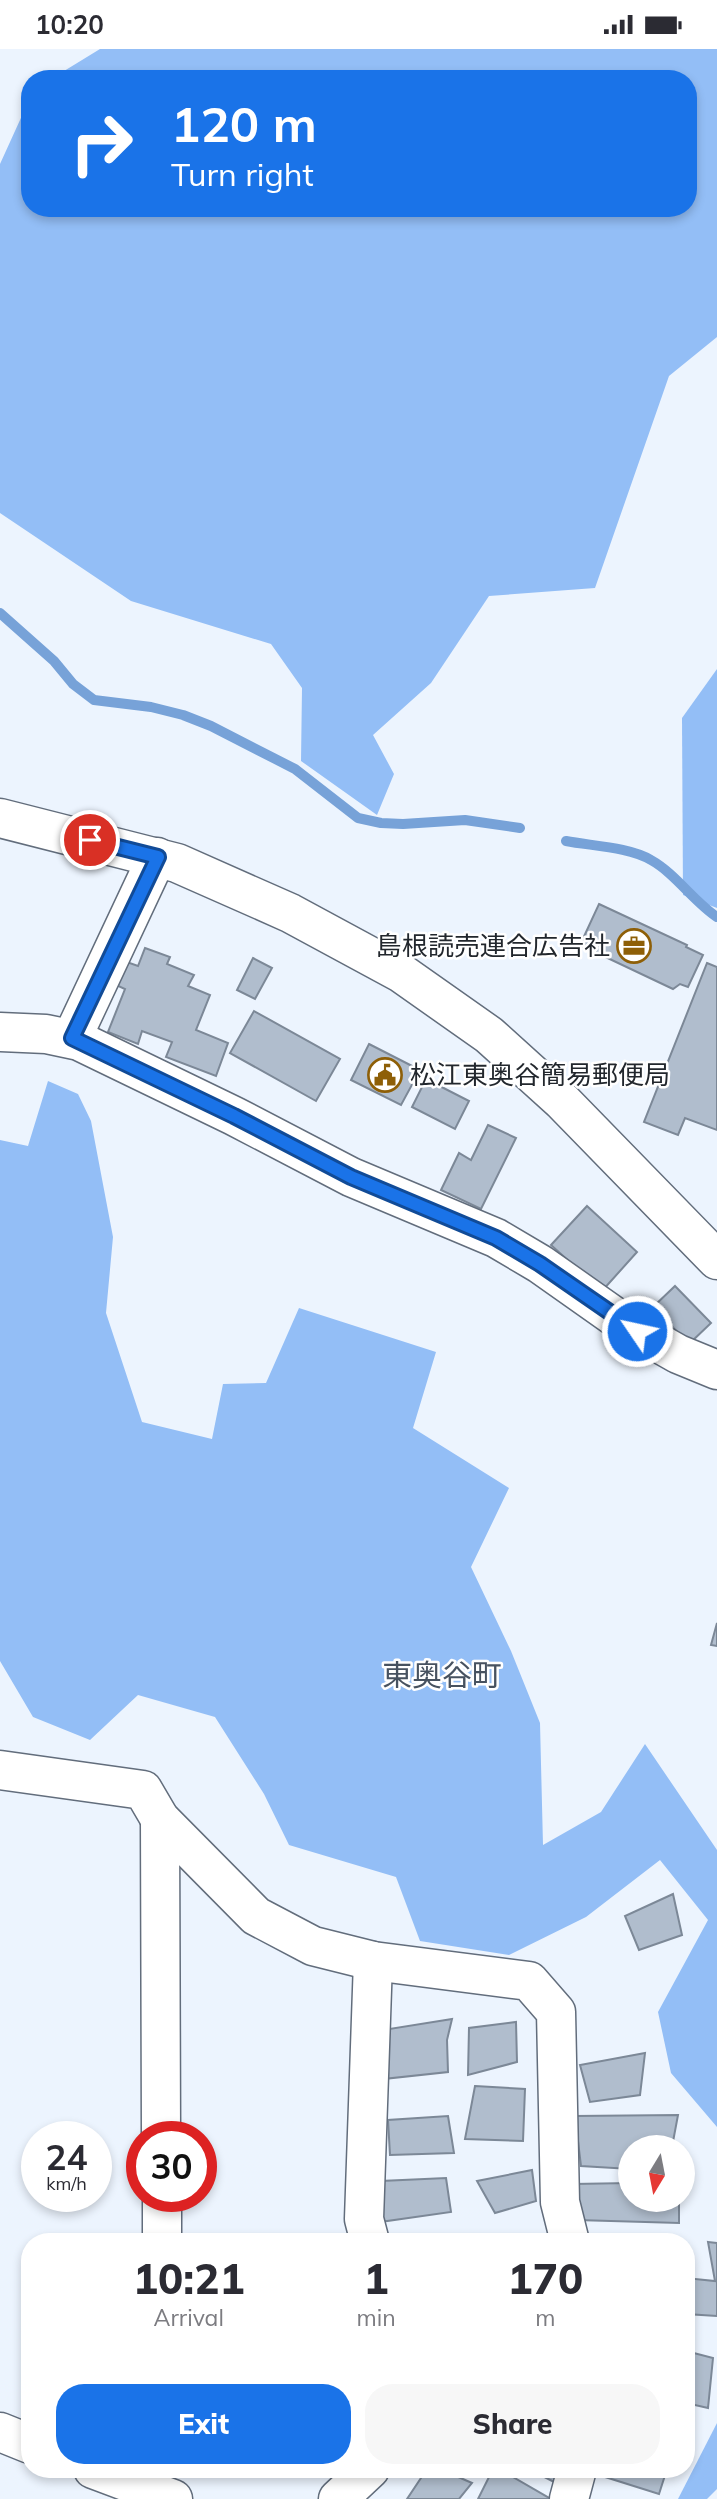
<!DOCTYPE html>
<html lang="en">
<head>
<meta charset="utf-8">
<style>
	:root { --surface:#fff; --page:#f7f7f7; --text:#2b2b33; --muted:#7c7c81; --accent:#1a73e8 }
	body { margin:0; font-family:Mulish,"Noto Sans JP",sans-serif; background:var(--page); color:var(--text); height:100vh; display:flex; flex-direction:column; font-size:26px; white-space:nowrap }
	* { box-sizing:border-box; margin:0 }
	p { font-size:23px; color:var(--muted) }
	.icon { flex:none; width:38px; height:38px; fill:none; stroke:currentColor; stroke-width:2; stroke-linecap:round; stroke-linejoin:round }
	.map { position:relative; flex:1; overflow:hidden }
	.sheet { position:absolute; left:21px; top:2184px; width:674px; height:245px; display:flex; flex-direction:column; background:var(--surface); border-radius:28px; box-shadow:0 4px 10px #0003 }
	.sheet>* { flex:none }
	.hud { position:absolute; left:21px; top:21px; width:676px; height:147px; border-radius:28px; box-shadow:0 4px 10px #0003; background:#1a73e8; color:#fff; overflow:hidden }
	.needle { width:46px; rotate:190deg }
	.fabs { position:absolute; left:618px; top:2086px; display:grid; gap:14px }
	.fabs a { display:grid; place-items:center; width:77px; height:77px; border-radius:50%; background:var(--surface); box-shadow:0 4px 10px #0003; font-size:35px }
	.speed { position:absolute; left:21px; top:2072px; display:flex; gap:14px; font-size:35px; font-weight:700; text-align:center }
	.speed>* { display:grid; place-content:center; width:91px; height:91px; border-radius:50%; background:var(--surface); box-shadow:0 4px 10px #0003; line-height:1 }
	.speed small { font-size:18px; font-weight:400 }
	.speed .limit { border:10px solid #d22; background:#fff; color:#111 }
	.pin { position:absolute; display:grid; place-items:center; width:60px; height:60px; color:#fff; margin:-30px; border:4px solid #fff; border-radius:50%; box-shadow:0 2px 7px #0007 }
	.me { position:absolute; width:77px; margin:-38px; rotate:304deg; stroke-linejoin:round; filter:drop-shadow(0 0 5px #0008) }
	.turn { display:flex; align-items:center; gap:24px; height:147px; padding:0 35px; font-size:32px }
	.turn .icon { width:91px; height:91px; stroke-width:2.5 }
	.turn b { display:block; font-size:49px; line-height:60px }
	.eta { display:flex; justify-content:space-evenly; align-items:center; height:119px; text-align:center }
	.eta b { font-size:42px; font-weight:800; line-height:49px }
	.button { display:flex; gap:14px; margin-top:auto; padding:14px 35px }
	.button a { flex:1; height:80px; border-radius:28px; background:var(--accent); color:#fff; font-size:28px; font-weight:800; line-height:80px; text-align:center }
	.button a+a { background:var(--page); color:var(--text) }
	.status { display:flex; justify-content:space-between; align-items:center; height:49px; padding:0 35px; background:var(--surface); direction:ltr }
	.status svg { height:19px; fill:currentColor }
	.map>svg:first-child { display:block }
	.forest { fill:#93bef6 }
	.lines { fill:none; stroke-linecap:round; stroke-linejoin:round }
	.stream { stroke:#77a2d8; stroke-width:10 }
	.building { fill:#b0bdcd; stroke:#7c8897; stroke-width:2 }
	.street-casing { stroke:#626d7c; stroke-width:41 }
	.secondary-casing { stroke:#626d7c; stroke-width:41 }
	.street { stroke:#fff; stroke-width:38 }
	.secondary { stroke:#fff; stroke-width:38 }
	.route-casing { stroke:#114b97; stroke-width:18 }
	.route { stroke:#1a73e8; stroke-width:12 }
	.labels { text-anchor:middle; stroke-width:5; stroke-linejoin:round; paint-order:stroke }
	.poi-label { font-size:26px; fill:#22272d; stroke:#fff; text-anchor:end }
	.quarter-label { font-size:30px; fill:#475260; stroke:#fff }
</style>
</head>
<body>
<div class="status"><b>10:20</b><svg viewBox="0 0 49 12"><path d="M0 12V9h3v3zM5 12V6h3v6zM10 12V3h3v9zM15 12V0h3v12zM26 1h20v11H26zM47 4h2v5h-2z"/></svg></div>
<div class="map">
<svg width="717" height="2450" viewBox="0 0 717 2450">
	<rect width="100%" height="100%" fill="#ecf4fe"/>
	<g class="forest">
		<path d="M100 0H717V288L669 327 595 539 489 547 431 634 373 686 394 725 377 766 301 712 302 639 271 595 131 552 0 464V115L30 49V159H688V30H51Z"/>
		<path d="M717 620V859L683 846 682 669Z"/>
		<path d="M48 1032 78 1045 91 1072 113 1188 106 1264 142 1373 212 1390 223 1335 266 1334 299 1259 436 1303 413 1379 509 1439 471 1518 511 1602 540 1674 543 1796 601 1763 645 1695 717 1801V2078L671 2024 658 1963 708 1871 660 1811 586 1868 509 1906 420 1892 396 1828 289 1796 264 1745 215 1668 138 1646 90 1691 33 1668 0 1612V1091L28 1097Z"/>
		<path d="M717 2374V2440L707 2450H678Z"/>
	</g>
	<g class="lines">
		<g class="stream">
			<path d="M0 564 54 612 73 635 94 651 151 658 183 666 211 677 295 720 358 769 381 774 403 775 465 771 520 779"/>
			<path d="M566 792C592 797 629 798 651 811 676 825 693 852 717 868"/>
		</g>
	</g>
	<g class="building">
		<path d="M599 855 687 896 686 898 703 906 688 938 680 935 673 940 580 896Z"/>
		<path d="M145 899 170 908 167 915 194 926 188 937 210 946 196 981 228 994 216 1027 166 1008 172 993 142 982 138 995 108 983 125 940 116 936 124 912 138 917Z"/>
		<path d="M253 909 272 919 255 950 237 941Z"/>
		<path d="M707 914 717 918V1081L685 1069 678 1086 644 1073Z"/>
		<path d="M254 962 340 1010 316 1052 230 1004Z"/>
		<path d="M369 995 420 1021 401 1056 351 1031Z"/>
		<path d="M426 1030 469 1052 455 1080 412 1058Z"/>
		<path d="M488 1076 516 1089 481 1160 441 1141 459 1104 471 1111Z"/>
		<path d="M587 1157 637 1203 602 1242 551 1196Z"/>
		<path d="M675 1237 711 1274 689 1295 653 1258Z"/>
		<path d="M717 1574V1597L711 1596Z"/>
		<path d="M673 1845 682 1886 639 1901 625 1867Z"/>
		<path d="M452 1970 447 1991 448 2023 383 2030 389 1980Z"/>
		<path d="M516 1973 517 2013 468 2026 469 1979Z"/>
		<path d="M645 2004 640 2046 590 2053 580 2016Z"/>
		<path d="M475 2037 525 2040 523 2092 465 2090Z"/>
		<path d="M678 2066 672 2098H630V2120L581 2117 575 2067Z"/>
		<path d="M448 2067 454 2104 390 2106 388 2071Z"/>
		<path d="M532 2121 536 2152 495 2164 477 2132Z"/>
		<path d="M446 2129 451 2163 380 2173 381 2132Z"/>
		<path d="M630 2134V2151H679V2174L577 2171 573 2135Z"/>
		<path d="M483 2185 544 2190V2193H482Z"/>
		<path d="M708 2193 717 2194V2267L686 2265V2229L715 2232Z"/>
		<path d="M686 2302 713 2309 708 2359 686 2354Z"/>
		<path d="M427 2420H440L472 2434 459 2450H407Z"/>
		<path d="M493 2420H499L551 2450H478Z"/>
		<path d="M529 2420H560L556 2434Z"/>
		<path d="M604 2420H667L659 2445 602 2427Z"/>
	</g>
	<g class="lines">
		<g class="street-casing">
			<g id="street">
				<path d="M0 983 46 985 79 992 234 1067 351 1128 496 1189 540 1215 625 1275 678 1305 717 1321"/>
				<path d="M72 989 157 808"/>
				<path d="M0 1721 143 1741 160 1770 256 1867 313 1897 373 1912 529 1932 556 1963 560 2153 570 2193"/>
				<path d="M160 1770 161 2088"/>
				<path d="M162 2147V2193"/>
				<path d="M370 2193 364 2170 373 1912"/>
				<path d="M0 2383 30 2395"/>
				<path d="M93 2420 173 2450"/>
				<path d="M338 2450 370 2420"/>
				<path d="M569 2450 577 2420"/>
			</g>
		</g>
		<g class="secondary-casing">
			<path id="secondary" d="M0 769 177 814 290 864 401 924 489 986 562 1052 717 1211"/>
		</g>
		<use href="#street" class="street"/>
		<use href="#secondary" class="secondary"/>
	</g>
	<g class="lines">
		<g class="route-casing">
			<path id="route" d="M90 791 158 808 72 989 234 1067 351 1128 496 1189 540 1215 637 1282"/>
		</g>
		<use href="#route" class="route"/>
	</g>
	<defs>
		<g id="office-ring" transform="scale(1.75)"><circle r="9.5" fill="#fff" stroke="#8e5f07" stroke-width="1.5"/><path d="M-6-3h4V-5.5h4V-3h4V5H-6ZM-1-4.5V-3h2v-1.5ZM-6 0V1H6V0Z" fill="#8e5f07"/></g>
		<g id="civic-ring" transform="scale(1.75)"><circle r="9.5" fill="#fff" stroke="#8e5f07" stroke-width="1.5"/><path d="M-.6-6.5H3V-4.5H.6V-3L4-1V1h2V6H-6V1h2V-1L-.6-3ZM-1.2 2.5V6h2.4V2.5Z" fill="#8e5f07"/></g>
	</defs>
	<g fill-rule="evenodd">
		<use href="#office-ring" x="634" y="897"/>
		<use href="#civic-ring" x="385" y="1026"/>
	</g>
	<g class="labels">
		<g class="poi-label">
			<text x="610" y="906">島根読売連合広告社</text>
			<text x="410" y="1035" text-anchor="start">松江東奥谷簡易郵便局</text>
		</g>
		<g class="quarter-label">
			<text x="442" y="1637">東奥谷町</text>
		</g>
	</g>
</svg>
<div class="fabs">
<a><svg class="needle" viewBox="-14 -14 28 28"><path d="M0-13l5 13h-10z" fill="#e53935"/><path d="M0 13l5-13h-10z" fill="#7c7c81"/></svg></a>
</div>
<div class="speed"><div>24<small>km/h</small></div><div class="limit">30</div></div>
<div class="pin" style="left:90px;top:791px;background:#d93025"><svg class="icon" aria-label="arrive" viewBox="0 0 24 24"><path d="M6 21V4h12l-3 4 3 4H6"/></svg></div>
<svg class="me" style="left:637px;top:1282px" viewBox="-20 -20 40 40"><circle r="17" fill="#1a73e8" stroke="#fff" stroke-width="3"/><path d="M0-11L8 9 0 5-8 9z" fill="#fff"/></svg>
<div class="hud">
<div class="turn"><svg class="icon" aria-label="right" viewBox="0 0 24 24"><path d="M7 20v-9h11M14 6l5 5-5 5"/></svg><div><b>120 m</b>Turn right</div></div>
</div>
<section class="sheet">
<div class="eta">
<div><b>10:21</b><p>Arrival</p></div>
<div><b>1</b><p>min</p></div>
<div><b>170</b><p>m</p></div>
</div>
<div class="button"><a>Exit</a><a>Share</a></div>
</section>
</div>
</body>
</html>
